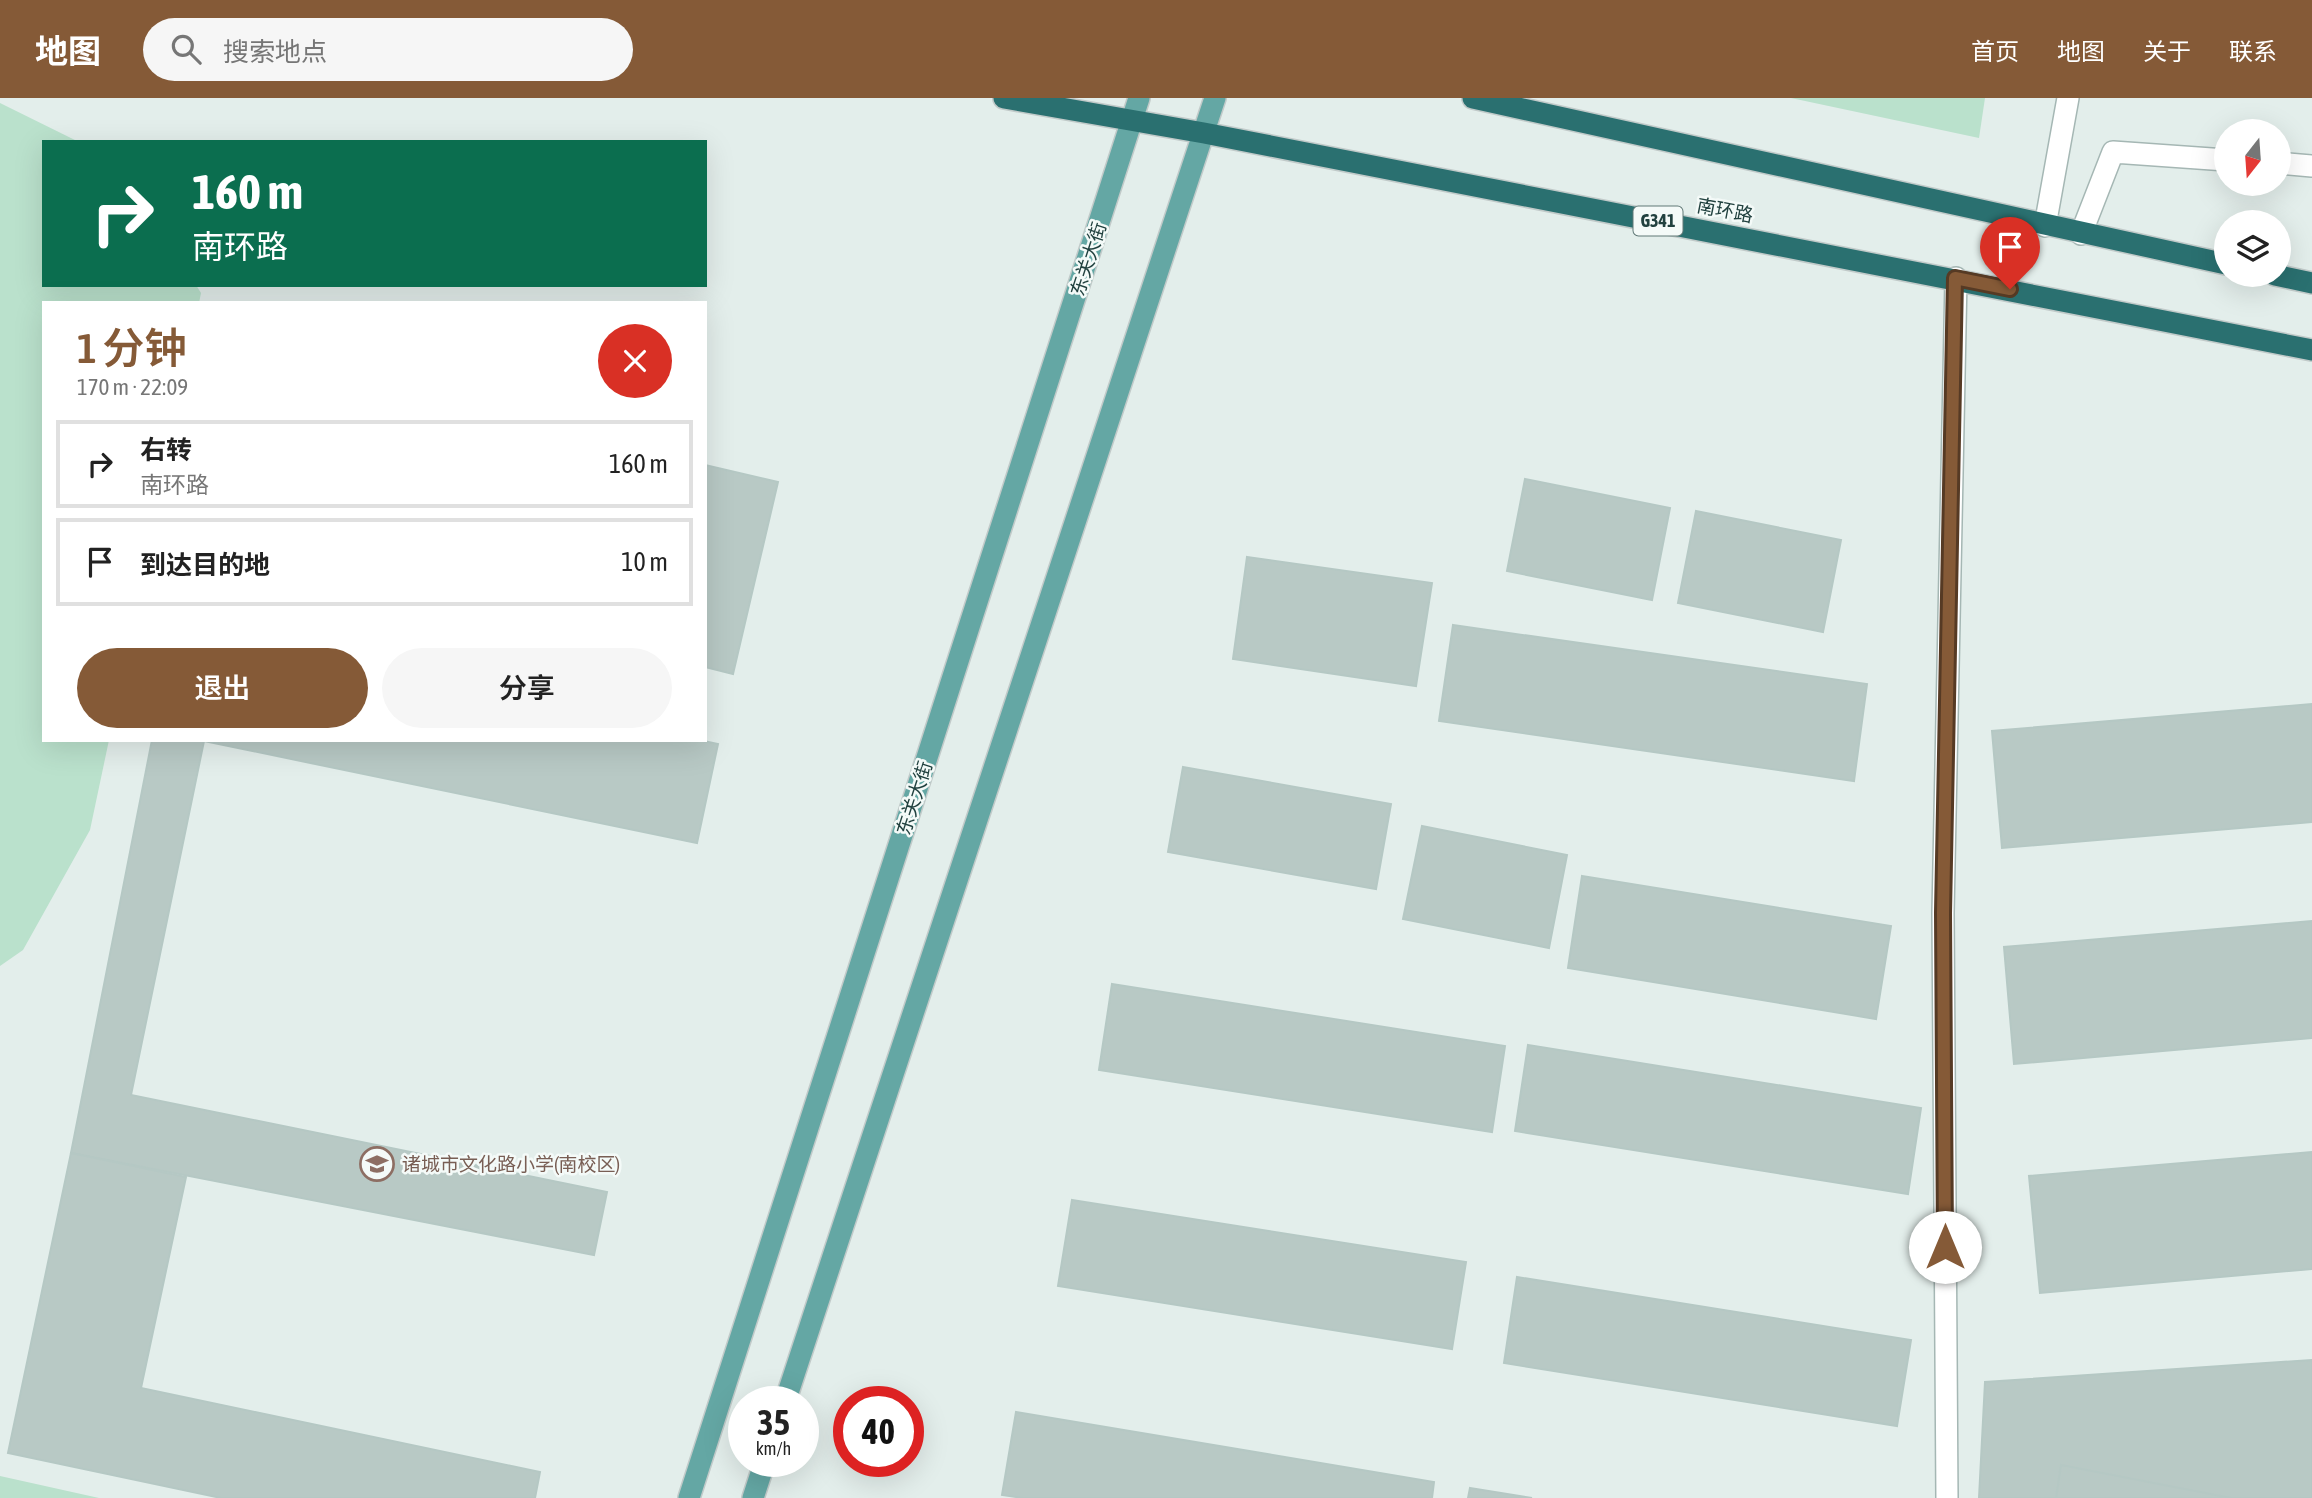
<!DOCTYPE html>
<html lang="zh">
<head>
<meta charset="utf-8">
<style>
	:root { --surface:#fff; --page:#f6f6f6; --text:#222; --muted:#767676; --line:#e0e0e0; --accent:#855a37 }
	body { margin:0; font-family:"Asap Condensed","Noto Sans SC",sans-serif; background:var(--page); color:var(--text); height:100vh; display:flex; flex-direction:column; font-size:26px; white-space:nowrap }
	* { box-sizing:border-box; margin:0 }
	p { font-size:23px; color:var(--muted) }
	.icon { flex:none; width:38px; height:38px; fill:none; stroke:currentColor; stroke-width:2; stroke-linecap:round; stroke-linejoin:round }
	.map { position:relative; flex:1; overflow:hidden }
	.panel { position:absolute; left:42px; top:203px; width:665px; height:441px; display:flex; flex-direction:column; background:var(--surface); border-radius:0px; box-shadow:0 7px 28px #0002 }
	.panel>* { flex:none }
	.guide { position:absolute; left:42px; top:42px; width:665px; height:147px; border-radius:0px; box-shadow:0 7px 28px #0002; background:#0b6e4f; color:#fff; overflow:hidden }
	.needle { width:46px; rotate:197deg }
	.fabs { position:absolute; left:2214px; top:21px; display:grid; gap:14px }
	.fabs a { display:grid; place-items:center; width:77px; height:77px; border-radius:50%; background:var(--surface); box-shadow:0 7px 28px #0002; font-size:35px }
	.speed { position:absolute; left:728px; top:1288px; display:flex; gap:14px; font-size:35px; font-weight:700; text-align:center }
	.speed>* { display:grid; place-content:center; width:91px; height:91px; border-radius:50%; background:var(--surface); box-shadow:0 7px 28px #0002; line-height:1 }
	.speed small { font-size:18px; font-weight:400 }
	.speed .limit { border:10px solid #d22; background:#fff; color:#111 }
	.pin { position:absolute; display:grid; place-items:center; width:60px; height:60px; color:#fff; margin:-72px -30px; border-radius:50% 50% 50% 0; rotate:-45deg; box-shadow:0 0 7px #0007 }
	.pin .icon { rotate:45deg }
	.me { position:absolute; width:77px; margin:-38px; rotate:0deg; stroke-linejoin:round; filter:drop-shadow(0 0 5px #0008) }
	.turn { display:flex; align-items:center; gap:24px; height:147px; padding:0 35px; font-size:32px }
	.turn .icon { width:91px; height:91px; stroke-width:2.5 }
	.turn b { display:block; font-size:49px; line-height:60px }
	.round { display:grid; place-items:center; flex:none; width:74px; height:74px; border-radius:37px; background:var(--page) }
	.headline { display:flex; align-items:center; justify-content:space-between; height:119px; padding:0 35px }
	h1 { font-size:42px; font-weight:600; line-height:52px; color:var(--accent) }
	.cta { display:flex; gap:14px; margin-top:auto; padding:14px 35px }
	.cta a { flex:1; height:80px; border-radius:42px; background:var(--accent); color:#fff; font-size:28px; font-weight:600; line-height:80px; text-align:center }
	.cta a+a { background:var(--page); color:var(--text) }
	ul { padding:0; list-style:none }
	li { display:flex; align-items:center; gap:21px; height:88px; margin:0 14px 10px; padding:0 21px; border:4px solid var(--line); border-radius:0px }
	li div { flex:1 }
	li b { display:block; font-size:26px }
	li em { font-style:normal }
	header { display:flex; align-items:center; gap:42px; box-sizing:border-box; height:98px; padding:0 35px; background:var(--accent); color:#fff }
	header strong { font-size:33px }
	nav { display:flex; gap:38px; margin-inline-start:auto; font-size:24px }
	.search { width:490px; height:63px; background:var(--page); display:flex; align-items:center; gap:18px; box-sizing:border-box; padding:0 24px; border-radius:38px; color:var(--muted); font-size:26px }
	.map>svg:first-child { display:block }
	.green { fill:#bae1cc }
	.building { fill:#b8c9c5; stroke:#b5c8c4; stroke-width:2 }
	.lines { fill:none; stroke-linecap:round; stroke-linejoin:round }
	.minor-casing { stroke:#a5b7b4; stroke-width:24 }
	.major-casing { stroke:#c1cac9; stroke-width:24 }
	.highway-casing { stroke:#c1cac9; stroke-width:24 }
	.minor { stroke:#fff; stroke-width:21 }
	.major { stroke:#64a7a4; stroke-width:21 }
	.highway { stroke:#2a7070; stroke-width:21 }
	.route-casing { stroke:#563a24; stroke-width:18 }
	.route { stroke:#855a37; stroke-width:12 }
	.labels { text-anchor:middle; stroke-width:5; stroke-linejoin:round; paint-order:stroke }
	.shield { fill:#f4faf8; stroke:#607876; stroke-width:2 }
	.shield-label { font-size:18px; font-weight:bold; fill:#21413f }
	.street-label { font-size:19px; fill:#21413f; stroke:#f4faf8 }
	.education-label { font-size:19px; fill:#785e54; stroke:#f4faf8; text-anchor:start }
</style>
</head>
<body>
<header>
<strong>地图</strong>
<div class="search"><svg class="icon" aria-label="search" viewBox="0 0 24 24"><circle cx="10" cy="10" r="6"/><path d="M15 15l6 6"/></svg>搜索地点</div>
<nav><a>首页</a><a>地图</a><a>关于</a><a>联系</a></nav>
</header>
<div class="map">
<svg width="2312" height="1400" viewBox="0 0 2312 1400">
	<rect width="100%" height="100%" fill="#e3eeeb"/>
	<g class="green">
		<path d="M1791 0H1985L1979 40Z"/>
		<path d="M0 5 79 44H44V187H196L201 195 199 205H44V642H109L90 732 23 852 0 868Z"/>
		<path d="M0 1378 99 1400H0Z"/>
	</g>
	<g class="building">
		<path d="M705 367 778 384 733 576 705 569Z"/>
		<path d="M1525 381 1670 410 1652 502 1507 473Z"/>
		<path d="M1696 413 1841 442 1823 534 1678 505Z"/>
		<path d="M1247 459 1432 485 1416 588 1233 561Z"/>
		<path d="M1453 527 1867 586 1854 683 1439 623Z"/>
		<path d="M2312 606V724L2002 750 1992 633Z"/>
		<path d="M152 642H699L718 646 697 745 204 643 131 997 607 1094 594 1157 71 1055Z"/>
		<path d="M1183 669 1391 706 1376 791 1168 754Z"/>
		<path d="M1422 728 1567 757 1549 850 1403 821Z"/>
		<path d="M1582 778 1891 828 1876 921 1568 870Z"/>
		<path d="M2312 823V940L2014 966 2004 849Z"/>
		<path d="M1112 886 1505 948 1492 1034 1099 972Z"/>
		<path d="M1528 947 1921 1010 1908 1096 1515 1033Z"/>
		<path d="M2312 1054V1171L2040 1195 2029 1078Z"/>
		<path d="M71 1055 186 1079 141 1290 540 1374 535 1400H221L8 1355Z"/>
		<path d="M1072 1102 1466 1164 1452 1251 1058 1188Z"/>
		<path d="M1517 1179 1911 1242 1897 1328 1504 1265Z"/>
		<path d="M2312 1262V1400H1979L1985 1284Z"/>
		<path d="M1016 1314 1434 1384 1432 1400H1023L1002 1397Z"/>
		<path d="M2061 1367 2231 1400H2056Z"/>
		<path d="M1470 1390 1532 1400H1468Z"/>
	</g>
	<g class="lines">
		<g class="minor-casing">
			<g id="minor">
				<path d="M2278 65 2312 68"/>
				<path d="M2045 128 2068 0"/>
				<path d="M2081 136 2113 54 2226 62"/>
				<path d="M1947 1400 1943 815 1956 180"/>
			</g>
		</g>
		<g class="major-casing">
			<g id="major">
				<path d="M785 1304 1215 0"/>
				<path d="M689 1400 1139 0"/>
				<path d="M753 1400 765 1363"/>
			</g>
		</g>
		<g class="highway-casing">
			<g id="highway">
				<path d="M1004 0 1204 35 2312 252"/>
				<path d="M1473 0 2226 166"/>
				<path d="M2275 177 2312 185"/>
			</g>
		</g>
		<use href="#minor" class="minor"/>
		<use href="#major" class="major"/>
		<use href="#highway" class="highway"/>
	</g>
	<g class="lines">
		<g class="route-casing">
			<path id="route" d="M1945 1149 1943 815 1955 180 2010 191"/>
		</g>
		<use href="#route" class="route"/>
	</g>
	<defs>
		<g id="school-ring" transform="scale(1.75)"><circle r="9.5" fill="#f4faf8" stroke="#8d6e63" stroke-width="1.5"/><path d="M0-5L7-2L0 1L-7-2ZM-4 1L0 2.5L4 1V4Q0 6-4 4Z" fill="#8d6e63"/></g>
	</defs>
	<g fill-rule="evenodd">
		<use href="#school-ring" x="377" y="1066"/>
	</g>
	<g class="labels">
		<rect class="shield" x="1633.5" y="108.5" width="49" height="29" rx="5"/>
		<g class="shield-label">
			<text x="1658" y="129">G341</text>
		</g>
		<g class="street-label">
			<text transform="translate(1725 112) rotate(11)" y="7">南环路</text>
			<text transform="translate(1088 161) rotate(-72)" y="7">东关大街</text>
			<text transform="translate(914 700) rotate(-72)" y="7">东关大街</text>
		</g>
		<g class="education-label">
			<text x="402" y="1073">诸城市文化路小学(南校区)</text>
		</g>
	</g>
</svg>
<div class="fabs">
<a><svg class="needle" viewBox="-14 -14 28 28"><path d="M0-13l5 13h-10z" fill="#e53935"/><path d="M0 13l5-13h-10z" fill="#767676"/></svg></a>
<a><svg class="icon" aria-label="layers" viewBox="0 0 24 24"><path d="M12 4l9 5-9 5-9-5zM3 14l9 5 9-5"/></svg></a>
</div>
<div class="speed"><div>35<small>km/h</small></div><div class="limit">40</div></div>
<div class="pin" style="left:2010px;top:191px;background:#d93025"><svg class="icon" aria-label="arrive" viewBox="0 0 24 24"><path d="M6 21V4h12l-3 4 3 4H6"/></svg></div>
<svg class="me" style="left:1945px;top:1149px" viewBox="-20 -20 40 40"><circle r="19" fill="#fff"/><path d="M0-13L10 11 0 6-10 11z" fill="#855a37"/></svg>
<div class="guide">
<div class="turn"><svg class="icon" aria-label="right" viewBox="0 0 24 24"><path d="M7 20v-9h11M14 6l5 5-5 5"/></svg><div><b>160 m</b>南环路</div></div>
</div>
<section class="panel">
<div class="headline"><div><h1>1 分钟</h1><p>170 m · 22:09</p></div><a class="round" style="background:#d93025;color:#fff"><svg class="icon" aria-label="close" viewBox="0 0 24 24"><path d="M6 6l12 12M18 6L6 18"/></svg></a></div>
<ul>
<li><svg class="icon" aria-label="right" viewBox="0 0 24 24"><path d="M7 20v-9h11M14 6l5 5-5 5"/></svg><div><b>右转</b><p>南环路</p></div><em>160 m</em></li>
<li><svg class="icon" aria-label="arrive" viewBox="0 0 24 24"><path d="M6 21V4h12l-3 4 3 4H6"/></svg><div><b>到达目的地</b></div><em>10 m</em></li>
</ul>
<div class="cta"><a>退出</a><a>分享</a></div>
</section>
</div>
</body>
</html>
